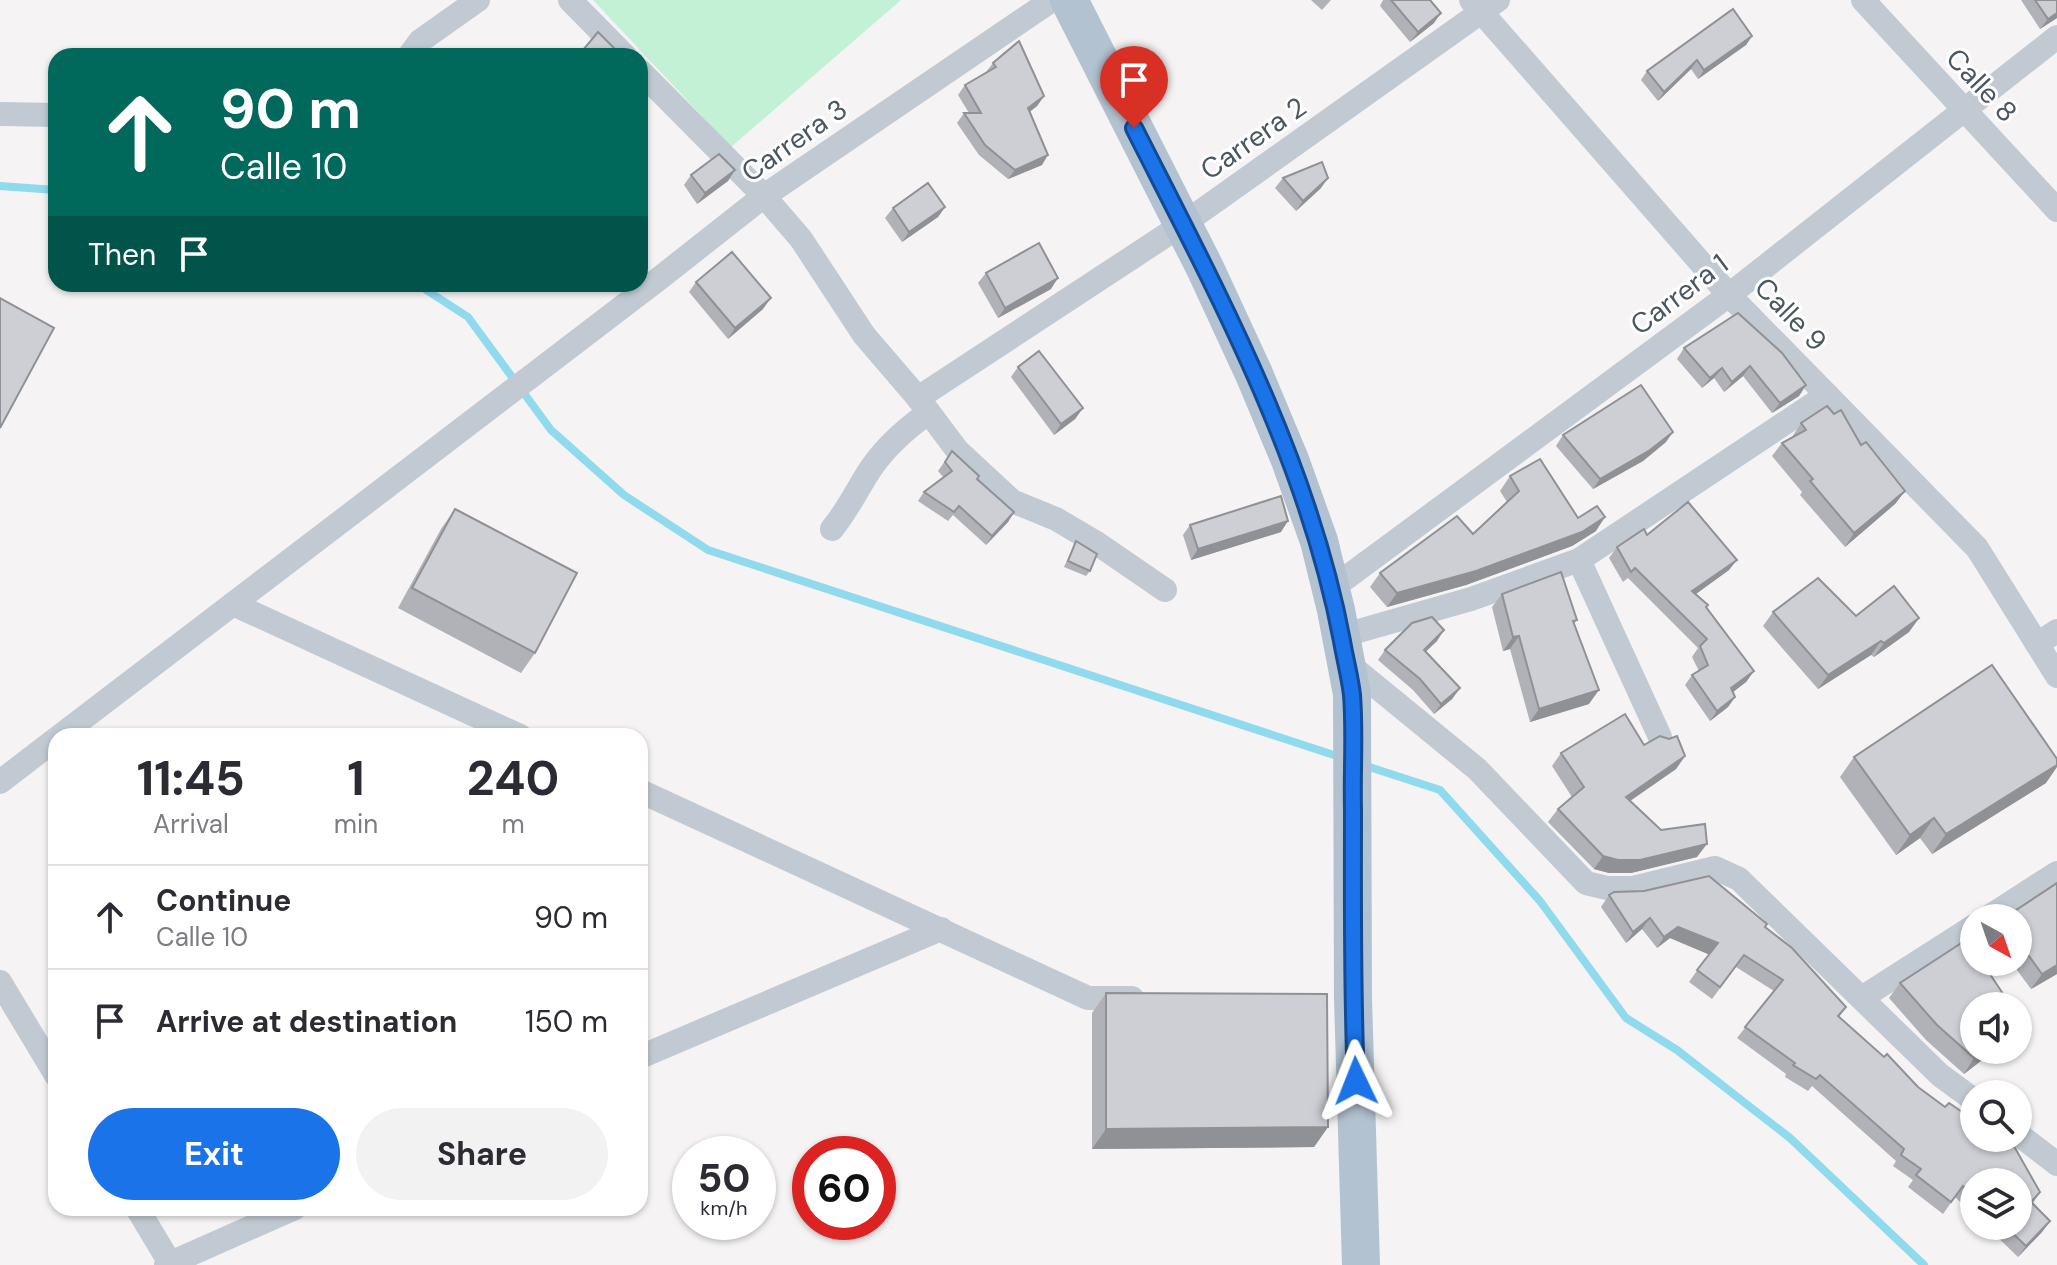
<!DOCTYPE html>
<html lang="en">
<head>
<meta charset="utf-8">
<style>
	:root { --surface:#fff; --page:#f2f2f3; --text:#2b2b33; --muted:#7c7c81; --line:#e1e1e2; --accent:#1a73e8 }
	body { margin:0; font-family:"DM Sans",sans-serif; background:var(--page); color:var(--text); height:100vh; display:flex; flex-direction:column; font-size:30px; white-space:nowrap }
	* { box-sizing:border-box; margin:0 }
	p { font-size:26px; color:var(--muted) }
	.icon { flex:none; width:44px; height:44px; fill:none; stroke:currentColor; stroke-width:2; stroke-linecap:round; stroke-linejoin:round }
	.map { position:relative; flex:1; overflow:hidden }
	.sheet { position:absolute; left:48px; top:728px; width:600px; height:488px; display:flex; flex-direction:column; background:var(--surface); border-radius:24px; box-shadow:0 2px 6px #0004 }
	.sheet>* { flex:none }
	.banner { position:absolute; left:48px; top:48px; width:600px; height:244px; border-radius:24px; box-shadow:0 2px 6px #0004; background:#00695c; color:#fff; overflow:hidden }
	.needle { width:52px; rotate:140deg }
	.tools { position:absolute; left:1960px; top:904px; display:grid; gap:16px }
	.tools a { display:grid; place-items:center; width:72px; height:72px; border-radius:50%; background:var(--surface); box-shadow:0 2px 6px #0004; font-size:40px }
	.speed { position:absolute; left:672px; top:1136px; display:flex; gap:16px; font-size:40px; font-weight:700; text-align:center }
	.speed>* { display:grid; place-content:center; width:104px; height:104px; border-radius:50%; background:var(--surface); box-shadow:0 2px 6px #0004; line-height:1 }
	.speed small { font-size:20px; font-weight:400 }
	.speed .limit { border:12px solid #d22; background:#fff; color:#111 }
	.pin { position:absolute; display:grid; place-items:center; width:68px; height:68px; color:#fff; margin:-82px -34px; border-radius:50% 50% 50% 0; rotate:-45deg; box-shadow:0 0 8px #0007 }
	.pin .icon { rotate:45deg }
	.me { position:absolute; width:88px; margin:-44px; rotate:358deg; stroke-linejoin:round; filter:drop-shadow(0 0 6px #0008) }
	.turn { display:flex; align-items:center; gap:28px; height:168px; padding:0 40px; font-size:36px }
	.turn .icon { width:104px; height:104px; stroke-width:2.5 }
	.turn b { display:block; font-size:56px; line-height:68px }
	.then { display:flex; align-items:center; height:76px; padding:0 40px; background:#0003; gap:16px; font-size:30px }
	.eta { display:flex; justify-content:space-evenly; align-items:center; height:136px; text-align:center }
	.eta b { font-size:48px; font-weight:700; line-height:56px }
	.cta { display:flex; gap:16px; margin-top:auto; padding:16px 40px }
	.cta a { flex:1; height:92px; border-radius:48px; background:var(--accent); color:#fff; font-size:32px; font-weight:700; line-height:92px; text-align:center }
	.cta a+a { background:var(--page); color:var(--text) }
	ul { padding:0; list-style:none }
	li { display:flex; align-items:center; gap:24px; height:104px; padding:0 40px; border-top:2px solid var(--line) }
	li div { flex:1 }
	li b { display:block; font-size:30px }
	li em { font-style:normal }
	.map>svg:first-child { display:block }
	.green { fill:#c3f1d5 }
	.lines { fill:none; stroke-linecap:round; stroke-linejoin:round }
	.stream { stroke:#90daee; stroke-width:8 }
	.street { stroke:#c1cad2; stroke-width:24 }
	.primary { stroke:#b3c2d1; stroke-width:38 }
	.wall { fill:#b0b2b7 }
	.shaded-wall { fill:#909195 }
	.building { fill:#cdcfd5; stroke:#909195; stroke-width:2 }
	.route-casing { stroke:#114b97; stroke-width:20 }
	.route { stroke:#1a73e8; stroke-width:14 }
	.labels { text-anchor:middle; stroke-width:6; stroke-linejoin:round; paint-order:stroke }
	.street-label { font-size:28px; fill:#4a5661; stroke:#fff }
</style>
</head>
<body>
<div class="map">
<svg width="2057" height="1265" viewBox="0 0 2057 1265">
	<rect width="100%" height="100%" fill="#f5f3f3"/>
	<path class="green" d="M593 0H901L731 147Z"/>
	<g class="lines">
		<g class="stream">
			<path d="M0 186 56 190"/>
			<path d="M417 284 468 317 551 430 624 495 708 550 1343 758"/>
			<path d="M1363 765 1440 790 1540 901 1626 1018 1677 1050 1790 1138 1924 1265"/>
		</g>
		<g class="street">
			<path d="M570 0 625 56"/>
			<path d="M1471 0 1729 295 1977 548 2057 676"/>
			<path d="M1863 0 2057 210"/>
			<path d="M409 56 420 41 478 0"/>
			<path d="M640 71 764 196 801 239 864 335 918 398 957 450 1012 501 1056 519 1095 542 1165 590"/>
			<path d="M0 114 56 115"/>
			<path d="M918 398 1183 224 1498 0"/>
			<path d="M832 529C846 512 855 494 866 476 881 451 904 430 928 413"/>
			<path d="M1579 560 1660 737"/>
			<path d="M1331 589 1729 295 2057 37"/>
			<path d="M233 604 520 736"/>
			<path d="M1341 636 1471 599 1579 560 1827 395"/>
			<path d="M2037 644 2057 631"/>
			<path d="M1345 661 1477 769 1586 883 1607 888H1633L1715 868 1739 879 1940 1075 1974 1100"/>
			<path d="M60 736 656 281 764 196 1052 0"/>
			<path d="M0 782 56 739"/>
			<path d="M640 791 1088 998H1132"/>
			<path d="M1987 918 2057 873"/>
			<path d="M0 982 56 1075"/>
			<path d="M1863 997 1974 926"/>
			<path d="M640 1057 941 929"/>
			<path d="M2018 1134 2057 1164"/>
			<path d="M137 1208 170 1263"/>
			<path d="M166 1265 295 1208"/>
		</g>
		<path class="primary" d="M1069 0 1205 268 1254 374 1290 460 1319 541 1336 610 1352 694 1353 999 1361 1265"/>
	</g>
	<g class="wall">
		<path d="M1311 0H1331L1322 10Z"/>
		<path d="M1383 0H1430L1434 23 1410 42 1380 6Z"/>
		<path d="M2021 0H2057V18L2040 29Z"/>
		<path d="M1752 36 1746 45 1698 79 1691 69 1658 101 1641 80 1647 71Z"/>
		<path d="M993 63 1044 96 1037 106 1030 112 1042 165 1008 179 979 155 957 123 964 113H969L958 95 965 85 986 72Z"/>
		<path d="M735 170 728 181 697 204 684 185 691 175Z"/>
		<path d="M1283 178 1321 188 1296 211 1275 188Z"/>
		<path d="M945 207 938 217 902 242 885 218 893 208Z"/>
		<path d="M986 273 1051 289 998 318 978 283Z"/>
		<path d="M696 282 763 309 728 339 689 292Z"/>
		<path d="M1738 313 1806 385 1799 396 1772 413 1743 376 1724 392 1714 378 1702 388 1677 359 1684 348Z"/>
		<path d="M1018 367 1083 408 1075 419 1054 435 1011 377Z"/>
		<path d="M1834 414 1905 491 1895 504 1845 547 1800 495 1802 492 1772 456 1782 443 1792 437 1801 423Z"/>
		<path d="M1563 435 1666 442 1643 461 1593 489 1556 446Z"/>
		<path d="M952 451 977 479 1014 512 1008 522 986 545 953 515 948 521 918 501 924 492 944 478 938 471Z"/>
		<path d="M1510 476 1578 518 1596 531 1572 546 1466 585 1387 607 1370 587 1380 573 1473 534 1507 502 1500 491Z"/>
		<path d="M455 509 535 653 521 673 398 608 441 529Z"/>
		<path d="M1190 525 1281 532 1191 560 1183 535Z"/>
		<path d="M1647 535 1729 570 1695 594 1754 671 1746 682 1733 692 1735 697 1728 707 1710 721 1685 685 1692 675 1699 671 1692 657 1698 648 1628 578 1623 582 1609 558 1617 547Z"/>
		<path d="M1076 541 1090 571 1086 576 1064 567Z"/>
		<path d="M1502 594 1577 620 1574 624 1589 704 1530 722 1510 649 1503 651 1492 607Z"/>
		<path d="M1773 612 1919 618 1909 632 1874 657 1871 655 1818 689 1763 626Z"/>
		<path d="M1437 641 1426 651 1460 688 1452 699 1434 714 1413 690 1378 660 1385 650Z"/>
		<path d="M1644 745 1685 756 1676 769 1630 801 1661 830 1697 857 1631 873H1609L1594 869 1548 822 1558 809 1572 797 1552 766 1561 753Z"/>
		<path d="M1854 757 2046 783 1932 854 1920 838 1896 855 1840 777Z"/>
		<path d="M2057 883V974L2031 989 2011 962H2018V918Z"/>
		<path d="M1609 895 1765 927 1846 1007 1839 1017 1918 1087 2040 1192 2033 1203 2050 1221 2042 1232 2018 1257 1986 1226H2018L1974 1182V1215L1955 1197 1943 1214 1908 1187 1913 1180 1893 1166 1896 1161 1812 1086 1808 1091 1785 1077 1786 1074 1737 1038 1774 991 1736 967 1712 999 1689 982 1709 954 1670 938 1657 948 1642 929 1626 943 1601 907Z"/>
		<path d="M1900 983 1974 1050H1995L1964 1074 1926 1040 1889 998Z"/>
		<path d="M1106 993 1328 1127 1314 1147 1092 1149V1013Z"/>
	</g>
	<g class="shaded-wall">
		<path d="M1441 13 1434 23 1410 42 1418 32Z"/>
		<path d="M2057 13V18L2040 29 2048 19Z"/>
		<path d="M1752 36 1746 45 1698 79 1704 70Z"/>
		<path d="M1697 60 1691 69 1658 101 1664 92Z"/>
		<path d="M1044 96 1037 106 1021 118 1028 108Z"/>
		<path d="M1048 155 1042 165 1008 179 1015 170Z"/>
		<path d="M735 170 728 181 697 204 705 193Z"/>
		<path d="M1328 178 1321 188 1296 211 1303 201Z"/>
		<path d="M945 207 938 217 902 242 909 232Z"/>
		<path d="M1058 278 1051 289 998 318 1005 308Z"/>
		<path d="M771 298 763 309 728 339 735 328Z"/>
		<path d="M1750 366 1743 376 1724 392 1732 382Z"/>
		<path d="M1722 368 1714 378 1702 388 1710 378Z"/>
		<path d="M1806 385 1799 396 1772 413 1780 403Z"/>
		<path d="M1083 408 1075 419 1054 435 1061 424Z"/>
		<path d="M1673 432 1666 442 1643 461 1593 489 1600 479Z"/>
		<path d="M1905 491 1895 504 1845 547 1854 533Z"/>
		<path d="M1014 512 1008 522 986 545 992 536Z"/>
		<path d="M1605 517 1596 531 1572 546 1466 585 1387 607 1397 593Z"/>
		<path d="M1288 521 1281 532 1191 560 1198 549Z"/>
		<path d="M1737 560 1729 570 1685 602 1692 591Z"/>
		<path d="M1919 618 1909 632 1874 657 1884 643Z"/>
		<path d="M1444 630 1437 641 1417 660 1424 650Z"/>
		<path d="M1519 636 1510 649 1503 651 1513 637Z"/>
		<path d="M1881 641 1871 655 1818 689 1828 675Z"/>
		<path d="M1754 671 1746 682 1724 699 1731 688Z"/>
		<path d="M1460 688 1452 699 1434 714 1441 704Z"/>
		<path d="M1599 690 1589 704 1530 722 1539 709Z"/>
		<path d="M1735 697 1728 707 1710 721 1717 711Z"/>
		<path d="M1685 756 1676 769 1617 810 1626 797Z"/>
		<path d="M2057 765V767L2046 783 1932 854 1946 834Z"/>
		<path d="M1934 818 1920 838 1896 855 1910 835Z"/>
		<path d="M1707 844 1697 857 1631 873H1609L1594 869 1603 856Z"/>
		<path d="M1650 918 1642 929 1626 943 1633 932Z"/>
		<path d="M1678 927 1718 943 1710 955 1670 938 1657 948 1664 937Z"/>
		<path d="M2057 965V974L2031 989 2042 974Z"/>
		<path d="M1985 1050H1995L1964 1074 1974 1058Z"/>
		<path d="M1328 1127 1314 1147 1092 1149 1106 1129Z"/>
		<path d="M2050 1221 2042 1232 2018 1257 2026 1246Z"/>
	</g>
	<g class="building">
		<path d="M1391 0H1430L1441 13 1418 32Z"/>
		<path d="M2035 0H2057V13L2048 19Z"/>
		<path d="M1733 9 1752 36 1704 70 1697 60 1664 92 1647 71Z"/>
		<path d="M598 32 622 56H578Z"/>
		<path d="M1019 41 1044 96 1028 108 1048 155 1015 170 985 145 964 113H981L965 85 996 67 993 63Z"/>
		<path d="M719 154 735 170 705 193 691 175Z"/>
		<path d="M1322 162 1328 178 1303 201 1283 178Z"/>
		<path d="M928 183 945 207 909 232 893 208Z"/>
		<path d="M1039 243 1058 278 1005 308 986 273Z"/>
		<path d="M732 252 771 298 735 328 696 282Z"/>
		<path d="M0 298 54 328 0 428Z"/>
		<path d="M1738 313 1782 353 1806 385 1780 403 1750 366 1732 382 1722 368 1710 378 1684 348Z"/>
		<path d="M1039 351 1083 408 1061 424 1018 367Z"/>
		<path d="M1641 385 1673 432 1650 450 1600 479 1563 435Z"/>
		<path d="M1827 406 1834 414 1841 410 1861 445 1866 442 1905 491 1854 533 1810 481 1813 479 1782 443 1806 430 1801 423Z"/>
		<path d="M952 451 979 476 977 479 1014 512 992 536 959 506 954 512 924 492 952 471 945 462Z"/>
		<path d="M1540 459 1578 518 1597 506 1605 517 1582 532 1476 571 1397 593 1380 573 1457 516 1473 534 1519 491 1510 476Z"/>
		<path d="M1281 496 1288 521 1198 549 1190 525Z"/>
		<path d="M1688 502 1737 560 1692 591 1708 605 1706 607 1754 671 1731 688 1735 697 1717 711 1692 675 1708 665 1700 646 1707 639 1635 568 1631 572 1617 547 1644 529 1647 535Z"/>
		<path d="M455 509 577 573 535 653 412 588Z"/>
		<path d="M1076 541 1097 554 1090 571 1068 561Z"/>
		<path d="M1561 572 1577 620 1573 621 1599 690 1539 709 1519 636 1513 637 1502 594Z"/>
		<path d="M1818 578 1856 616 1894 586 1919 618 1884 643 1881 641 1828 675 1773 612Z"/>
		<path d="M1432 617 1444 630 1424 650 1460 688 1441 704 1420 679 1385 650 1412 623Z"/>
		<path d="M1992 665 2057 759V765L1946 834 1934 818 1910 835 1854 757Z"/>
		<path d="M1625 714 1644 745 1660 736 1669 739 1677 736 1685 756 1626 797 1661 830 1705 824 1707 844 1640 860H1618L1603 856 1558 809 1584 787 1561 753Z"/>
		<path d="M1709 876 1767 924 1765 927 1792 948 1846 1007 1838 1016 1884 1057 1887 1054 1918 1087 1945 1107 1949 1103 1974 1120V1138H2000L2015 1148 2040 1192 2031 1202 2050 1221 2026 1246 2005 1226H2018V1182H1974V1196L1963 1186 1951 1202 1916 1175 1921 1169 1901 1155 1904 1149 1820 1075 1816 1079 1793 1065 1795 1063 1745 1027 1783 980 1744 955 1720 987 1697 970 1718 943 1678 927 1664 937 1650 918 1633 932 1609 895 1614 892 1644 891Z"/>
		<path d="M2057 883V965L2042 974 2018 941V918H2004Z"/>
		<path d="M1963 942H1969L1974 950V962H1982L2011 1006H1974V1050H1985L1974 1058 1937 1025 1900 983Z"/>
		<path d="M1106 993 1327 994 1328 1127 1106 1129Z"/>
	</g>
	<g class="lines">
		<g class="route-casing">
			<path id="route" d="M1134 128C1217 292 1308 459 1342 641 1345 659 1350 677 1352 695 1355 732 1352 772 1353 809 1353 900 1352 991 1356 1081"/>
		</g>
		<use href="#route" class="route"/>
	</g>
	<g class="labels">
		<g class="street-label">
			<text transform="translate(1982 85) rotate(47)" y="10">Calle 8</text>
			<text transform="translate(1253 138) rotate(-35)" y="10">Carrera 2</text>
			<text transform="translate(794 140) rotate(-35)" y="10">Carrera 3</text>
			<text transform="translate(1679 294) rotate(-37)" y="10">Carrera 1</text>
			<text transform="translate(1791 314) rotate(46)" y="10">Calle 9</text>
		</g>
	</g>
</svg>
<div class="tools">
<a><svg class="needle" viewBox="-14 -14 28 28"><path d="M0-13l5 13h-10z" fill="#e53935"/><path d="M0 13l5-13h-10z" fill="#7c7c81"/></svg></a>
<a><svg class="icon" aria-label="sound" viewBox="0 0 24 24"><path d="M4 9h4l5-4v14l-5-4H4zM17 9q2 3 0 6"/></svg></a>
<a><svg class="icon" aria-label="search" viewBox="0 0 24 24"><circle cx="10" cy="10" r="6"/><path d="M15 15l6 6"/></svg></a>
<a><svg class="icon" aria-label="layers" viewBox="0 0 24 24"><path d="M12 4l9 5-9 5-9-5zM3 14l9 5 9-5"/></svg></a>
</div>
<div class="speed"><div>50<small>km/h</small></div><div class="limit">60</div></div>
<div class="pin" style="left:1134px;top:128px;background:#d93025"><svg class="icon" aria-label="arrive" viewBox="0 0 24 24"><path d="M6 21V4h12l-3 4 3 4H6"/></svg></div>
<svg class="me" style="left:1356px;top:1081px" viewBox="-20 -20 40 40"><path d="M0-17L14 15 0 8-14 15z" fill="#1a73e8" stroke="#fff" stroke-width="4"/></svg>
<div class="banner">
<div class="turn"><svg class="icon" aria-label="ahead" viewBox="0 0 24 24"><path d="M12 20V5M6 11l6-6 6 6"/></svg><div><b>90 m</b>Calle 10</div></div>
<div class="then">Then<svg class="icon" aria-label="arrive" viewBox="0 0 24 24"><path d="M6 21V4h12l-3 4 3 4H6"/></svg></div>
</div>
<section class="sheet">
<div class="eta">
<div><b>11:45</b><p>Arrival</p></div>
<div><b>1</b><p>min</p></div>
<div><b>240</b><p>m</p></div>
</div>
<ul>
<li><svg class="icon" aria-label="ahead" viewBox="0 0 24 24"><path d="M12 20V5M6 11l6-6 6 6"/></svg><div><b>Continue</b><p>Calle 10</p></div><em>90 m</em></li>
<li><svg class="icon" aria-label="arrive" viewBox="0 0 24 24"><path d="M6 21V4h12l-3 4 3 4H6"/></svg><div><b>Arrive at destination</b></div><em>150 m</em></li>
</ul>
<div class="cta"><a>Exit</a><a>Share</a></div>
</section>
</div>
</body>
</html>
